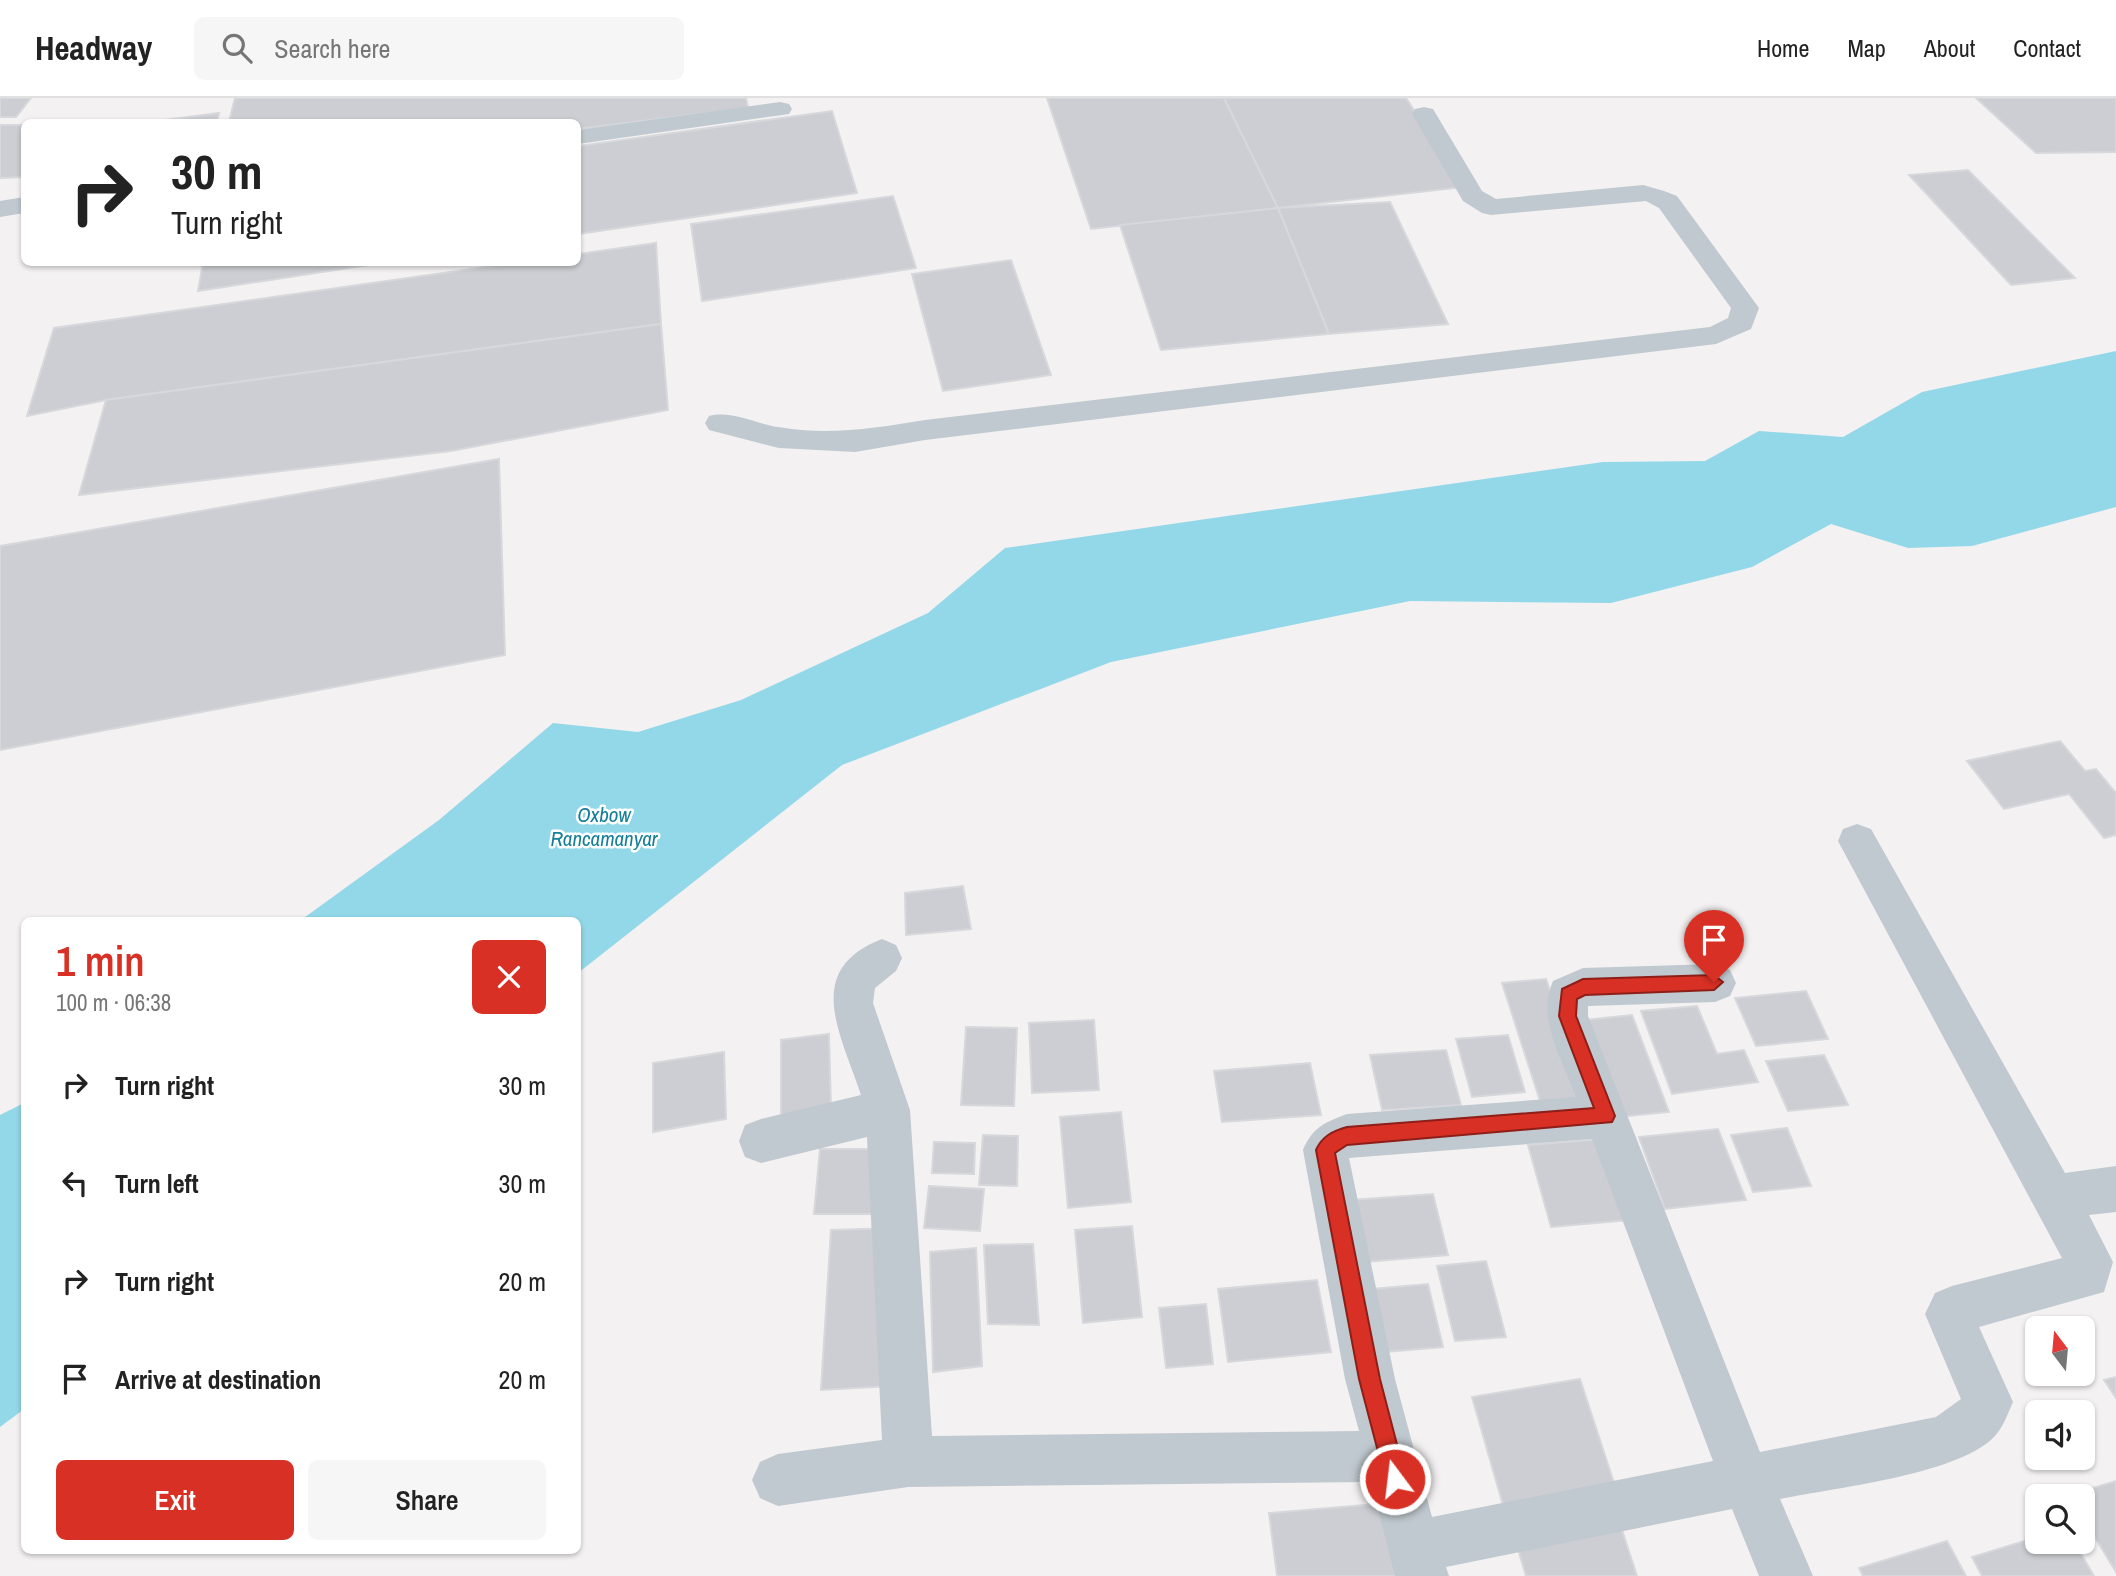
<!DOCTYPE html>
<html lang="en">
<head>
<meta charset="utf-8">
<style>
	:root { --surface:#fff; --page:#f6f6f6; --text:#222; --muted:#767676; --line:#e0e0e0; --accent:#d93025 }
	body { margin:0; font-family:"Archivo Narrow",sans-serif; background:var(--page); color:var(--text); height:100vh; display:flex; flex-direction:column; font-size:26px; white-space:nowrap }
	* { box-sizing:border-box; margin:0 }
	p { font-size:23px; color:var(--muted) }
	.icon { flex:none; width:38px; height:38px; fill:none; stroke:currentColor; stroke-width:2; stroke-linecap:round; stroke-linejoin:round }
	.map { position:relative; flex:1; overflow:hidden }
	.side { position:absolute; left:21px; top:819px; width:560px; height:637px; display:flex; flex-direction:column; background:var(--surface); border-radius:10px; box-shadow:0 2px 5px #0004 }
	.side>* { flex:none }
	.top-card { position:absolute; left:21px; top:21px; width:560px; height:147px; border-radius:10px; box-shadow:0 2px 5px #0004; background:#fff; color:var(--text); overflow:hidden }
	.needle { width:46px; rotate:344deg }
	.controls { position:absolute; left:2025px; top:1218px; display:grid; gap:14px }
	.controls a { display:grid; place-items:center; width:70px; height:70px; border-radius:10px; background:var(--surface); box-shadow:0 2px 5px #0004; font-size:35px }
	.pin { position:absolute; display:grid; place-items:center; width:60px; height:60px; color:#fff; margin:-72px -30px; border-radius:50% 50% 50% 0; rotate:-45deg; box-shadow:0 0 7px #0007 }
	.pin .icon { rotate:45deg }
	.me { position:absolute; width:77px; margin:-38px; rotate:345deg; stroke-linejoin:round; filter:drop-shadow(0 0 5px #0008) }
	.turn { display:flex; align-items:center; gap:24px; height:147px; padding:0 35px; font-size:32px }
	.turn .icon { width:91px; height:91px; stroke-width:2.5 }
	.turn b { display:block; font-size:49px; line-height:60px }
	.round { display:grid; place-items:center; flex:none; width:74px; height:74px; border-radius:10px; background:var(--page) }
	.headline { display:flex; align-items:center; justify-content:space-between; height:119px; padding:0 35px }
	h1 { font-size:42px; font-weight:600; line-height:52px; color:var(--accent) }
	.action { display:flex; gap:14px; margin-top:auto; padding:14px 35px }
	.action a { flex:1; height:80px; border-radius:10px; background:var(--accent); color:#fff; font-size:28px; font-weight:600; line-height:80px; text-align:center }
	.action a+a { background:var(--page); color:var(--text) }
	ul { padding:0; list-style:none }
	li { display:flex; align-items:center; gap:21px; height:98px; padding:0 35px }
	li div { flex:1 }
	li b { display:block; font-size:26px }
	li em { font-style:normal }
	header { display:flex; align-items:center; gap:42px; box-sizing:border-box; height:98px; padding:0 35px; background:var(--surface); border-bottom:2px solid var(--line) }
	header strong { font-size:33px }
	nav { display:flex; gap:38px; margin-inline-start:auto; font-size:24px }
	.search { width:490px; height:63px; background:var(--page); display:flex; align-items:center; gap:18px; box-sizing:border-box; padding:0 24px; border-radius:10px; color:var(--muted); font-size:26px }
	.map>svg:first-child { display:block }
	.water { fill:#93d8e8 }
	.building { fill:#ccced3; stroke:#d6d8dc; stroke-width:2 }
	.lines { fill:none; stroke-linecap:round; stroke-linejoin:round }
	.minor { fill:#c0c9cf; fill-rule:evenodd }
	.route { fill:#d93025; stroke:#8d1f18; stroke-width:2 }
	.labels { text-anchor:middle; stroke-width:5; stroke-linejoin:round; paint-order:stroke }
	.water-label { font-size:21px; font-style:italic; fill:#157f97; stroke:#fff }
</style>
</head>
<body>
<header>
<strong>Headway</strong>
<div class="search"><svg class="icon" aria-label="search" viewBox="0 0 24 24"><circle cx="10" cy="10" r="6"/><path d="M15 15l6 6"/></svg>Search here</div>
<nav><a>Home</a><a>Map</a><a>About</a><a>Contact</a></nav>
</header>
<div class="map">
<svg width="2116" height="1478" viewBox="0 0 2116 1478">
	<rect width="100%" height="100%" fill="#f3f1f2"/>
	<g class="water">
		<path d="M2116 253V409L1972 448 1908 450 1831 426 1752 469 1611 505 1410 503 1111 564 842 667 578 875V822H301L439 722 553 625 638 634 741 602 928 515 1005 450 1603 364 1705 363 1759 333 1843 339 1922 294Z"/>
		<path d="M24 1005V1311L0 1329V1017Z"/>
	</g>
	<g class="building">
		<path d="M0 0H31L16 19H0Z"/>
		<path d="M235 0H746L748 10 578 31V24H229Z"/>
		<path d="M1047 0H1224L1278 110 1091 131Z"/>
		<path d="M1224 0H1406L1464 89 1278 110Z"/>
		<path d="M1976 0H2116V54L2036 55Z"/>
		<path d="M832 13 857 95 578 136V48Z"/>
		<path d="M219 15 217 24H157L158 23Z"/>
		<path d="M0 27H24V79L0 80Z"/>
		<path d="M1968 72 2075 180 2011 187 1909 77Z"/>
		<path d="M893 98 916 170 702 203 691 126Z"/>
		<path d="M1390 104 1448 226 1329 236 1278 110Z"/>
		<path d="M1278 110 1329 236 1161 252 1120 127Z"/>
		<path d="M656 145 661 226 106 302 27 318 54 230 520 164H578V156Z"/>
		<path d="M1011 162 1051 277 943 293 912 176Z"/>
		<path d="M203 164H387L198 193Z"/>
		<path d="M661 226 668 312 451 353 79 397 106 302Z"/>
		<path d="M499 361 505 557 0 652V448Z"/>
		<path d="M2060 643 2085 673 2096 671 2116 695V737L2104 740 2069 696 2004 711 1967 663Z"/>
		<path d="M963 788 971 831 906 837 905 795Z"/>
		<path d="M1546 881 1587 1000 1541 1006 1502 885Z"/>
		<path d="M1806 893 1828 941 1756 948 1735 900Z"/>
		<path d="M1697 908 1717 956 1744 952 1758 984 1672 996 1641 913Z"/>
		<path d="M1632 917 1669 1014 1619 1019 1584 922Z"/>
		<path d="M1094 922 1099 992 1032 995 1029 925Z"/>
		<path d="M966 929 1017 930 1014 1008 961 1007Z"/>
		<path d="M829 936 831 1011 781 1017V942Z"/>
		<path d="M1508 937 1525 994 1472 999 1456 941Z"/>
		<path d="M1446 952 1461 1007 1382 1012 1370 957Z"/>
		<path d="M724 954 726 1021 653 1034V965Z"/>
		<path d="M1824 957 1848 1007 1788 1013 1766 963Z"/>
		<path d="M1310 965 1321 1017 1222 1024 1214 973Z"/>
		<path d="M1121 1014 1131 1104 1068 1110 1060 1019Z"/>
		<path d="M1787 1030 1811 1088 1753 1094 1731 1037Z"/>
		<path d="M1718 1031 1746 1102 1665 1111 1639 1039Z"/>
		<path d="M983 1037 1018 1038 1017 1088 979 1087Z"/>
		<path d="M1604 1041 1629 1122 1551 1129 1528 1047Z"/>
		<path d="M934 1044 975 1045 974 1076 932 1075Z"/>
		<path d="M820 1051H895L891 1116H814Z"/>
		<path d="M929 1088 984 1091 980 1133 924 1130Z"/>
		<path d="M1433 1096 1448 1157 1365 1164 1352 1102Z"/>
		<path d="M1132 1128 1142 1219 1083 1225 1075 1132Z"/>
		<path d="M895 1130 890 1288 821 1292 831 1132Z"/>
		<path d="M1033 1146 1039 1227 988 1226 984 1147Z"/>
		<path d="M976 1150 982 1268 933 1274 930 1154Z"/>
		<path d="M1486 1163 1506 1239 1455 1243 1437 1168Z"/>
		<path d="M1317 1182 1331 1254 1228 1264 1218 1191Z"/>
		<path d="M1428 1186 1443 1249 1385 1254 1372 1191Z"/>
		<path d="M1206 1206 1213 1266 1166 1270 1159 1210Z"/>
		<path d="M2116 1279V1300L2104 1282Z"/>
		<path d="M1580 1281 1615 1388 1503 1407 1472 1299Z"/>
		<path d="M2116 1383V1474L2082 1418V1398L2070 1397Z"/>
		<path d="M1388 1405 1401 1478H1277L1269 1415Z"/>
		<path d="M1618 1420 1637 1478H1526L1514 1438Z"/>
		<path d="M2037 1439V1444H2074L2094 1478H1982L1972 1459Z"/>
		<path d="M1947 1443 1966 1478H1863L1859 1470Z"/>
	</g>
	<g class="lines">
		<g class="minor">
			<path d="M780 4 789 6 792 11 789 16 578 46V32Z"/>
			<path d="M1424 9 1433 11 1436 16 1482 93 1496 101 1643 87 1664 93 1677 98 1759 210 1751 231 1716 246 925 342 855 354 779 350 709 332 705 325 709 318C732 312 756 326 778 329 828 338 876 330 925 322L1710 229 1728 220 1731 210 1659 110 1646 103 1491 117 1482 115 1463 103 1412 16 1415 11Z"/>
			<path d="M24 99V115L0 119V103Z"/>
			<path d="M1857 726 1871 731 2065 1075 2116 1068V1114L2089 1117 2113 1164 2104 1194 1979 1229 2013 1304C2007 1317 2003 1331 1992 1341 1953 1377 1834 1390 1780 1401L1813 1478H1759L1732 1411 1446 1469 1449 1478H1395L1371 1384 908 1389 778 1408 760 1400 752 1382 760 1364 778 1356 882 1342 867 1039 761 1065 745 1059 739 1043 745 1027 761 1021 861 997C842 938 801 872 882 841L896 847 902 860 896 873 875 890 873 905 910 1012 932 1338 1359 1333 1345 1281 1303 1052C1312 1030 1325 1024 1347 1016L1576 999C1563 963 1536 921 1553 883L1583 870 1715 866 1730 872 1736 885 1730 898 1715 904 1588 908V918L1760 1354 1936 1319 1961 1301 1925 1216 1935 1195 1952 1188 2062 1160 1838 743 1843 731ZM1592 1041 1713 1363 1432 1419 1395 1281 1349 1060Z"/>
		</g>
	</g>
	<path class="route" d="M1714 877 1723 884 1714 892 1585 897 1577 901 1576 918 1615 1018 1612 1024 1347 1047 1335 1055 1380 1281 1406 1381 1402 1388 1395 1391 1387 1388 1359 1281 1316 1052C1322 1038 1333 1033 1347 1029L1594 1010 1559 918 1562 891 1583 881Z"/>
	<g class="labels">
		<g class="water-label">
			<text x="604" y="724">Oxbow<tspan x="604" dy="24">Rancamanyar</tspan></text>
		</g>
	</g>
</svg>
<div class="controls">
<a><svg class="needle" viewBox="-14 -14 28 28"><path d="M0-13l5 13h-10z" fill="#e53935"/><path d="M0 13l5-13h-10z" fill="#767676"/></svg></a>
<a><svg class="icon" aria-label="sound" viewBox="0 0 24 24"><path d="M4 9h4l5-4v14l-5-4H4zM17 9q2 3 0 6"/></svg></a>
<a><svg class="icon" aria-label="search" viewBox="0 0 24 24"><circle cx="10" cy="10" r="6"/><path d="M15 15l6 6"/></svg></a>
</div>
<div class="pin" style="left:1714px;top:884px;background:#d93025"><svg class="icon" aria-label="arrive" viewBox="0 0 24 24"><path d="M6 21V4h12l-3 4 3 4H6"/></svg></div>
<svg class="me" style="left:1395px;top:1381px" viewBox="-20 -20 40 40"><circle r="17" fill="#d93025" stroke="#fff" stroke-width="3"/><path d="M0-11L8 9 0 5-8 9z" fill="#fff"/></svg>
<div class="top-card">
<div class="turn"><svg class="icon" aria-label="right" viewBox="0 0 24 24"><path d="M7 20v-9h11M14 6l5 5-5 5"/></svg><div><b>30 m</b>Turn right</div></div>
</div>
<section class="side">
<div class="headline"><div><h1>1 min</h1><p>100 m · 06:38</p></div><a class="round" style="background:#d93025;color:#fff"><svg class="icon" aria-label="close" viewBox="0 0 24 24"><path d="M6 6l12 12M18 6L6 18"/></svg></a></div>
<ul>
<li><svg class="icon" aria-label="right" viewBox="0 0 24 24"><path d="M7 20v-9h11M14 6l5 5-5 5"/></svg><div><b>Turn right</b></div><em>30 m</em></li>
<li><svg class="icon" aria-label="left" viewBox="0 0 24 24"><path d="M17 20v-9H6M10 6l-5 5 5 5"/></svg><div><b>Turn left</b></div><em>30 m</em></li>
<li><svg class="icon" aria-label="right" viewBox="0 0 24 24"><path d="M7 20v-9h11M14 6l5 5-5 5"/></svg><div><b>Turn right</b></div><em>20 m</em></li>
<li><svg class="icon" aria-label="arrive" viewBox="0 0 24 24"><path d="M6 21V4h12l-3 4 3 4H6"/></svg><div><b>Arrive at destination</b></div><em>20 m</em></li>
</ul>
<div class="action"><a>Exit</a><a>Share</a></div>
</section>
</div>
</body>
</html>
